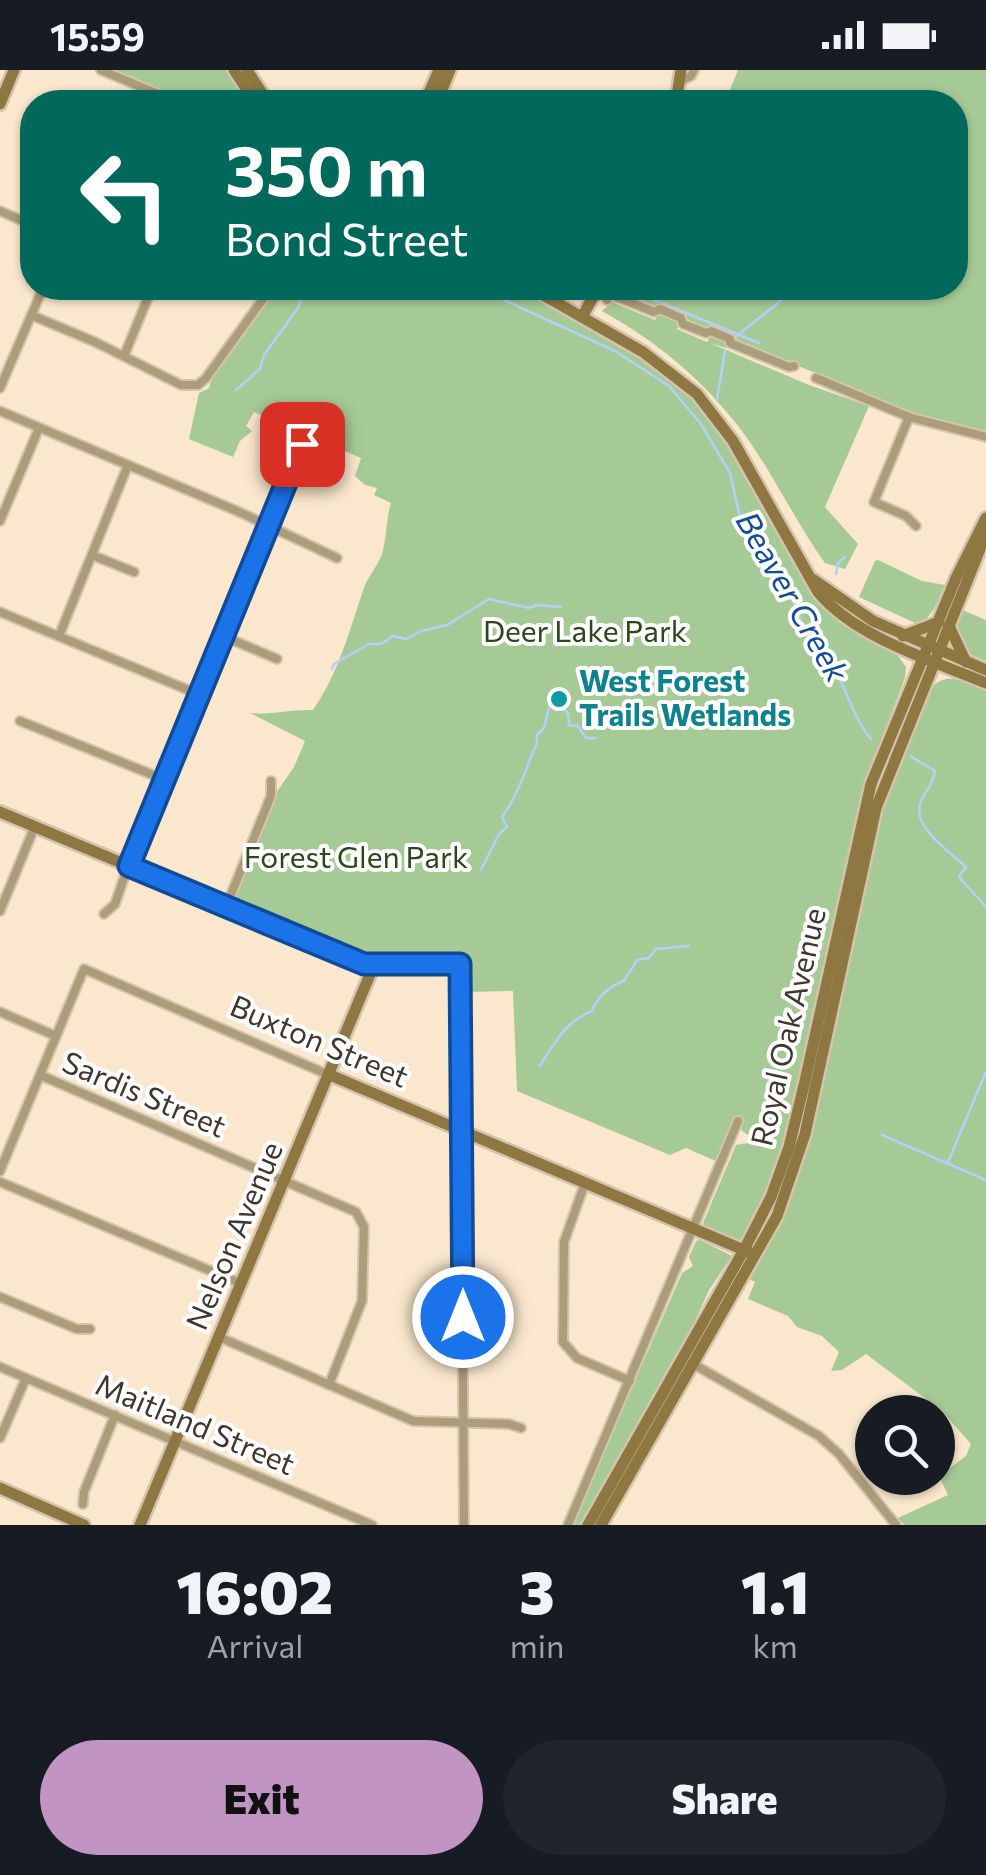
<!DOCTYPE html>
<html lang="en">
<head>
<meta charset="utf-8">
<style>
	:root { --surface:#171b24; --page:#20242c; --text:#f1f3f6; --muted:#9ea1a6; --accent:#c294c4 }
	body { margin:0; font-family:Commissioner,sans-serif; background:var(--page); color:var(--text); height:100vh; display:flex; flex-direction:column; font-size:38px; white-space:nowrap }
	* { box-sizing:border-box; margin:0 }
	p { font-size:32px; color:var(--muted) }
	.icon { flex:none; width:55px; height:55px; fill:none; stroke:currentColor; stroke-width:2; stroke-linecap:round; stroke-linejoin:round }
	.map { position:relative; height:1455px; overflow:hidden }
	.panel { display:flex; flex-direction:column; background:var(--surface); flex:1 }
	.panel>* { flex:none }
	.hud { position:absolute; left:20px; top:20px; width:948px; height:210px; border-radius:40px; box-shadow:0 2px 8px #0004; background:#00695c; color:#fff; overflow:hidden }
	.tools { position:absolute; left:855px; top:1325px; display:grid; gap:20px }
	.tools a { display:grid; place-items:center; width:100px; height:100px; border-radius:50%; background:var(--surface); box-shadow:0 2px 8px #0004; font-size:50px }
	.pin { position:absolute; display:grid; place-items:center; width:85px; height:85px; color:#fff; margin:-42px; border-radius:20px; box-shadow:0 5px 15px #0006 }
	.me { position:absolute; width:110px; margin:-55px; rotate:0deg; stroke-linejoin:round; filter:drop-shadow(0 0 8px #0008) }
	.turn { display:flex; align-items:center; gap:35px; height:210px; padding:0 40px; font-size:45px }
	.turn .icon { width:130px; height:130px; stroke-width:2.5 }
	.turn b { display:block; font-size:70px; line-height:85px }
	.eta { display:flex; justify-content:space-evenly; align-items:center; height:170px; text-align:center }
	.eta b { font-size:60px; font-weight:800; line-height:70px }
	.primary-button { display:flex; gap:20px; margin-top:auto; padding:20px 40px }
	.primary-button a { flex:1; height:115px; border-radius:60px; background:var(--accent); color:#111; font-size:40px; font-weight:800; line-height:115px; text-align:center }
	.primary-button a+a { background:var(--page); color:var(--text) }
	.status { display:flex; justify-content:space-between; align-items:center; height:70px; padding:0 50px; background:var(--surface); direction:ltr }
	.status svg { height:28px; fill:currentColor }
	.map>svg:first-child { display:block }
	.green { fill:#a6ca96 }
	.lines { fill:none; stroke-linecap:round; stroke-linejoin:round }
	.stream { stroke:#b3d0fc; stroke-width:2.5 }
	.street-casing { stroke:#d5c4ad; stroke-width:12 }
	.secondary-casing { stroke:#d5c4ad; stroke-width:16 }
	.street { stroke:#ac9d7a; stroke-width:8 }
	.secondary { stroke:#8e7741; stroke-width:11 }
	.route-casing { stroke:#114b97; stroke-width:25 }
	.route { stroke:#1a73e8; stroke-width:18 }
	.culture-dot { fill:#0f9aa8; stroke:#fff; stroke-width:4 }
	.labels { text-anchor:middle; stroke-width:8; stroke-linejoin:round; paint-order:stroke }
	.park-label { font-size:30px; fill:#294916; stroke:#fff }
	.culture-label { font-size:30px; font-weight:bold; fill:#0d838f; stroke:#fff; text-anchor:start }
	.street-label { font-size:30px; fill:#3f372d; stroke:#fff }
	.water-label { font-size:32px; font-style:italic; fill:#104c9d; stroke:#fff }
</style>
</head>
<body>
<div class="status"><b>15:59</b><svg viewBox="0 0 49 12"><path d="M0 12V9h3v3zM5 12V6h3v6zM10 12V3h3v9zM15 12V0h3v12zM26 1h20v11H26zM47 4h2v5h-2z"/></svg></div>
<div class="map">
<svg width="986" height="1455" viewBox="0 0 986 1455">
	<rect width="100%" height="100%" fill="#fae7cd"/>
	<g class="green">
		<path d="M114 0H230L252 32H186Z"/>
		<path d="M738 0H986V361L906 341 643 231 649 218H955V32H725Z"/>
		<path d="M276 218H517L643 288 672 309 717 355 794 495 816 527 848 558 898 586 906 597 905 608 863 718 823 898 843 902 887 716 933 616C949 600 968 614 986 621V1455H904L898 1448 948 1425 939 1406 966 1386 971 1374 941 1340 866 1284 842 1300 831 1301 839 1282 822 1266 797 1257 788 1246 748 1229 755 1212 747 1208 770 1166 819 1014 801 1010C791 1054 771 1143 739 1172L707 1159 703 1153 736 1075 748 1073 750 1066 742 1061 740 1052 718 1092 686 1078 670 1085 517 1021 513 921 465 922 464 890H372L235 833 234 827 276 723 294 697 305 671 250 643C272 645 291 639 313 640 339 603 350 558 365 515 370 504 381 491 383 480 387 464 386 449 391 433L374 425 377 418 365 415 355 406 361 388 254 342 246 356 252 361 240 371 233 387 189 369 199 323 209 318 212 307Z"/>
		<path d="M612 232 655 250 660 241 680 250 677 259 707 272 712 262 729 269 726 278 710 273 809 315 869 336 825 437 858 474 845 499 825 493C795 451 773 403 742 361 703 310 658 272 602 241Z"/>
		<path d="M878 490 922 511 945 515 934 539 923 553H915L859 527 875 491Z"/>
		<path d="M960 539 986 550V591L967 583 955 556Z"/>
		<path d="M700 1170 732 1186 709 1220 696 1249 599 1421 698 1250 710 1221 699 1251 583 1455 586 1443 579 1455H572L682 1203 693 1196 689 1187 696 1171Z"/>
	</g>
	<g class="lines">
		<g class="stream">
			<path d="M478 218 615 281 669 316 701 354 730 403 742 456 764 470 782 503 802 553 812 562 814 573C844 598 846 639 871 669"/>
			<path d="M652 229 759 273"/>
			<path d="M735 267 797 218"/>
			<path d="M236 320 260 299 264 285 298 238 305 218"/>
			<path d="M717 329 725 281"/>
			<path d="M836 504 838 493 845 487"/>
			<path d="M813 561 819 545"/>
			<path d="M332 599 334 594 369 574H381L393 566 406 569 421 561 447 555 489 529 529 538 536 535 561 537"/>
			<path d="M910 686 935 701C933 714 928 717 922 729 908 755 949 781 966 797L959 807 986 837"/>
			<path d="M481 800 499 764 507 757 502 747C518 725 526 698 537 673V665L544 658 550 634 560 635 568 643 569 655 578 656 586 668H595"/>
			<path d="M540 996C554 973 566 951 592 941 597 927 611 915 624 911L637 890 649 888 656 879 689 876"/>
			<path d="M882 1065 986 1110"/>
			<path d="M948 1092 986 1002"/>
		</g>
		<g class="street-casing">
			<g id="street">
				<path d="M101 0 177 32"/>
				<path d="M681 11 691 6 694 0"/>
				<path d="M0 141 32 155"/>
				<path d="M607 230 610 224 654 242 660 239 681 248 683 254 706 263 711 261 730 269V273L789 297 794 296"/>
				<path d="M31 245 95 272 181 315H198L206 308 271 218"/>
				<path d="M124 286 152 218"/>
				<path d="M816 308 909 347 986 367"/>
				<path d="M0 318 43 218"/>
				<path d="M0 341 237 441 337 488"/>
				<path d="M909 347 874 432 906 446 916 456"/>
				<path d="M0 451 39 358"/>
				<path d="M92 485 134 502"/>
				<path d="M0 542 198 624"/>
				<path d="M59 566 128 395"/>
				<path d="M223 566 277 589"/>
				<path d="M20 651 163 709"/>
				<path d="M226 837 271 726V711"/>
				<path d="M0 841 35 756"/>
				<path d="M104 844 115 834 132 785 303 374"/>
				<path d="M374 895 460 894 464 1455"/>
				<path d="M0 942 56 966"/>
				<path d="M40 1005 356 1142 364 1157 362 1231 329 1315"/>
				<path d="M0 1101 84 899 329 1005"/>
				<path d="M0 1112 242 1214"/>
				<path d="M585 1113 564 1172 563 1272 577 1288 630 1311"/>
				<path d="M0 1227 77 1259H90"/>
				<path d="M219 1267 413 1351 509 1354 521 1358"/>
				<path d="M693 1294 819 1366 839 1384 896 1455"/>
				<path d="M0 1297 372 1455"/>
				<path d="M0 1368 26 1308"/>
				<path d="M83 1434 84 1422 115 1345"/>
				<path d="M568 1455 738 1051"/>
			</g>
		</g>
		<g class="secondary-casing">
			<g id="secondary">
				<path d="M234 0 255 32"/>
				<path d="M247 0 268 32"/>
				<path d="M425 32 439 0"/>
				<path d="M437 32 450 0"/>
				<path d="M676 32 681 0"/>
				<path d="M0 34 14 0"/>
				<path d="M531 218 643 282 697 324 733 371 818 522C856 568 932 590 986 613"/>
				<path d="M582 247 598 218"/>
				<path d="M814 510 873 551 986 600"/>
				<path d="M949 556 966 592"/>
				<path d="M903 566 939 552"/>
				<path d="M0 742 327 879 374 895 140 1455"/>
				<path d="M330 1005 751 1183"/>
				<path d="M0 1418 84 1455"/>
				<path d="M588 1455 744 1180 771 1127 789 1077 805 1011 871 714 956 508 986 448"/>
				<path d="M601 1455 777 1146 805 1064 876 738 986 464"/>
			</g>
		</g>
		<use href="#street" class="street"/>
		<use href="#secondary" class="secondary"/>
	</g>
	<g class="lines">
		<g class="route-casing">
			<path id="route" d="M302 374 129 796 364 894H460L463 1247"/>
		</g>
		<use href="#route" class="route"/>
	</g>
	<circle class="culture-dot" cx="559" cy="629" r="10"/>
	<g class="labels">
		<g class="park-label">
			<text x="585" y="572">Deer Lake Park</text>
			<text x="356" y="798">Forest Glen Park</text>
		</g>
		<g class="culture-label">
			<text x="579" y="622">West Forest<tspan x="579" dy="34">Trails Wetlands</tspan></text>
		</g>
		<g class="street-label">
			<text transform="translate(789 957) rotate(-77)" y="10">Royal Oak Avenue</text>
			<text transform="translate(319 972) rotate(23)" y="10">Buxton Street</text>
			<text transform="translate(144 1025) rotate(23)" y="10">Sardis Street</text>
			<text transform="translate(235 1166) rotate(-67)" y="10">Nelson Avenue</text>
			<text transform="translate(195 1355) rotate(23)" y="10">Maitland Street</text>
		</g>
		<g class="water-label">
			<text transform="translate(792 527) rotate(60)" y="11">Beaver Creek</text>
		</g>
	</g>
</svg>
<div class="tools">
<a><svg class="icon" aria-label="search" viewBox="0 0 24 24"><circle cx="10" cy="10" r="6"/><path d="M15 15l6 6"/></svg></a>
</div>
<div class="pin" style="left:302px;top:374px;background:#d93025"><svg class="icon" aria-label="arrive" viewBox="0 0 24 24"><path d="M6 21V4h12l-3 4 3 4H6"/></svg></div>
<svg class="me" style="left:463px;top:1247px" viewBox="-20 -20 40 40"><circle r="17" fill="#1a73e8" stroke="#fff" stroke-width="3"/><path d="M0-11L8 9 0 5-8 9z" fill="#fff"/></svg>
<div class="hud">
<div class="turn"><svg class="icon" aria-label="left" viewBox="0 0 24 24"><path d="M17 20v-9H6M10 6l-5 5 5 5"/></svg><div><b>350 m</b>Bond Street</div></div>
</div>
</div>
<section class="panel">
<div class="eta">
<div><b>16:02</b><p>Arrival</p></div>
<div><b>3</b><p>min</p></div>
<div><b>1.1</b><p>km</p></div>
</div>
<div class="primary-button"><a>Exit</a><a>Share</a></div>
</section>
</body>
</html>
